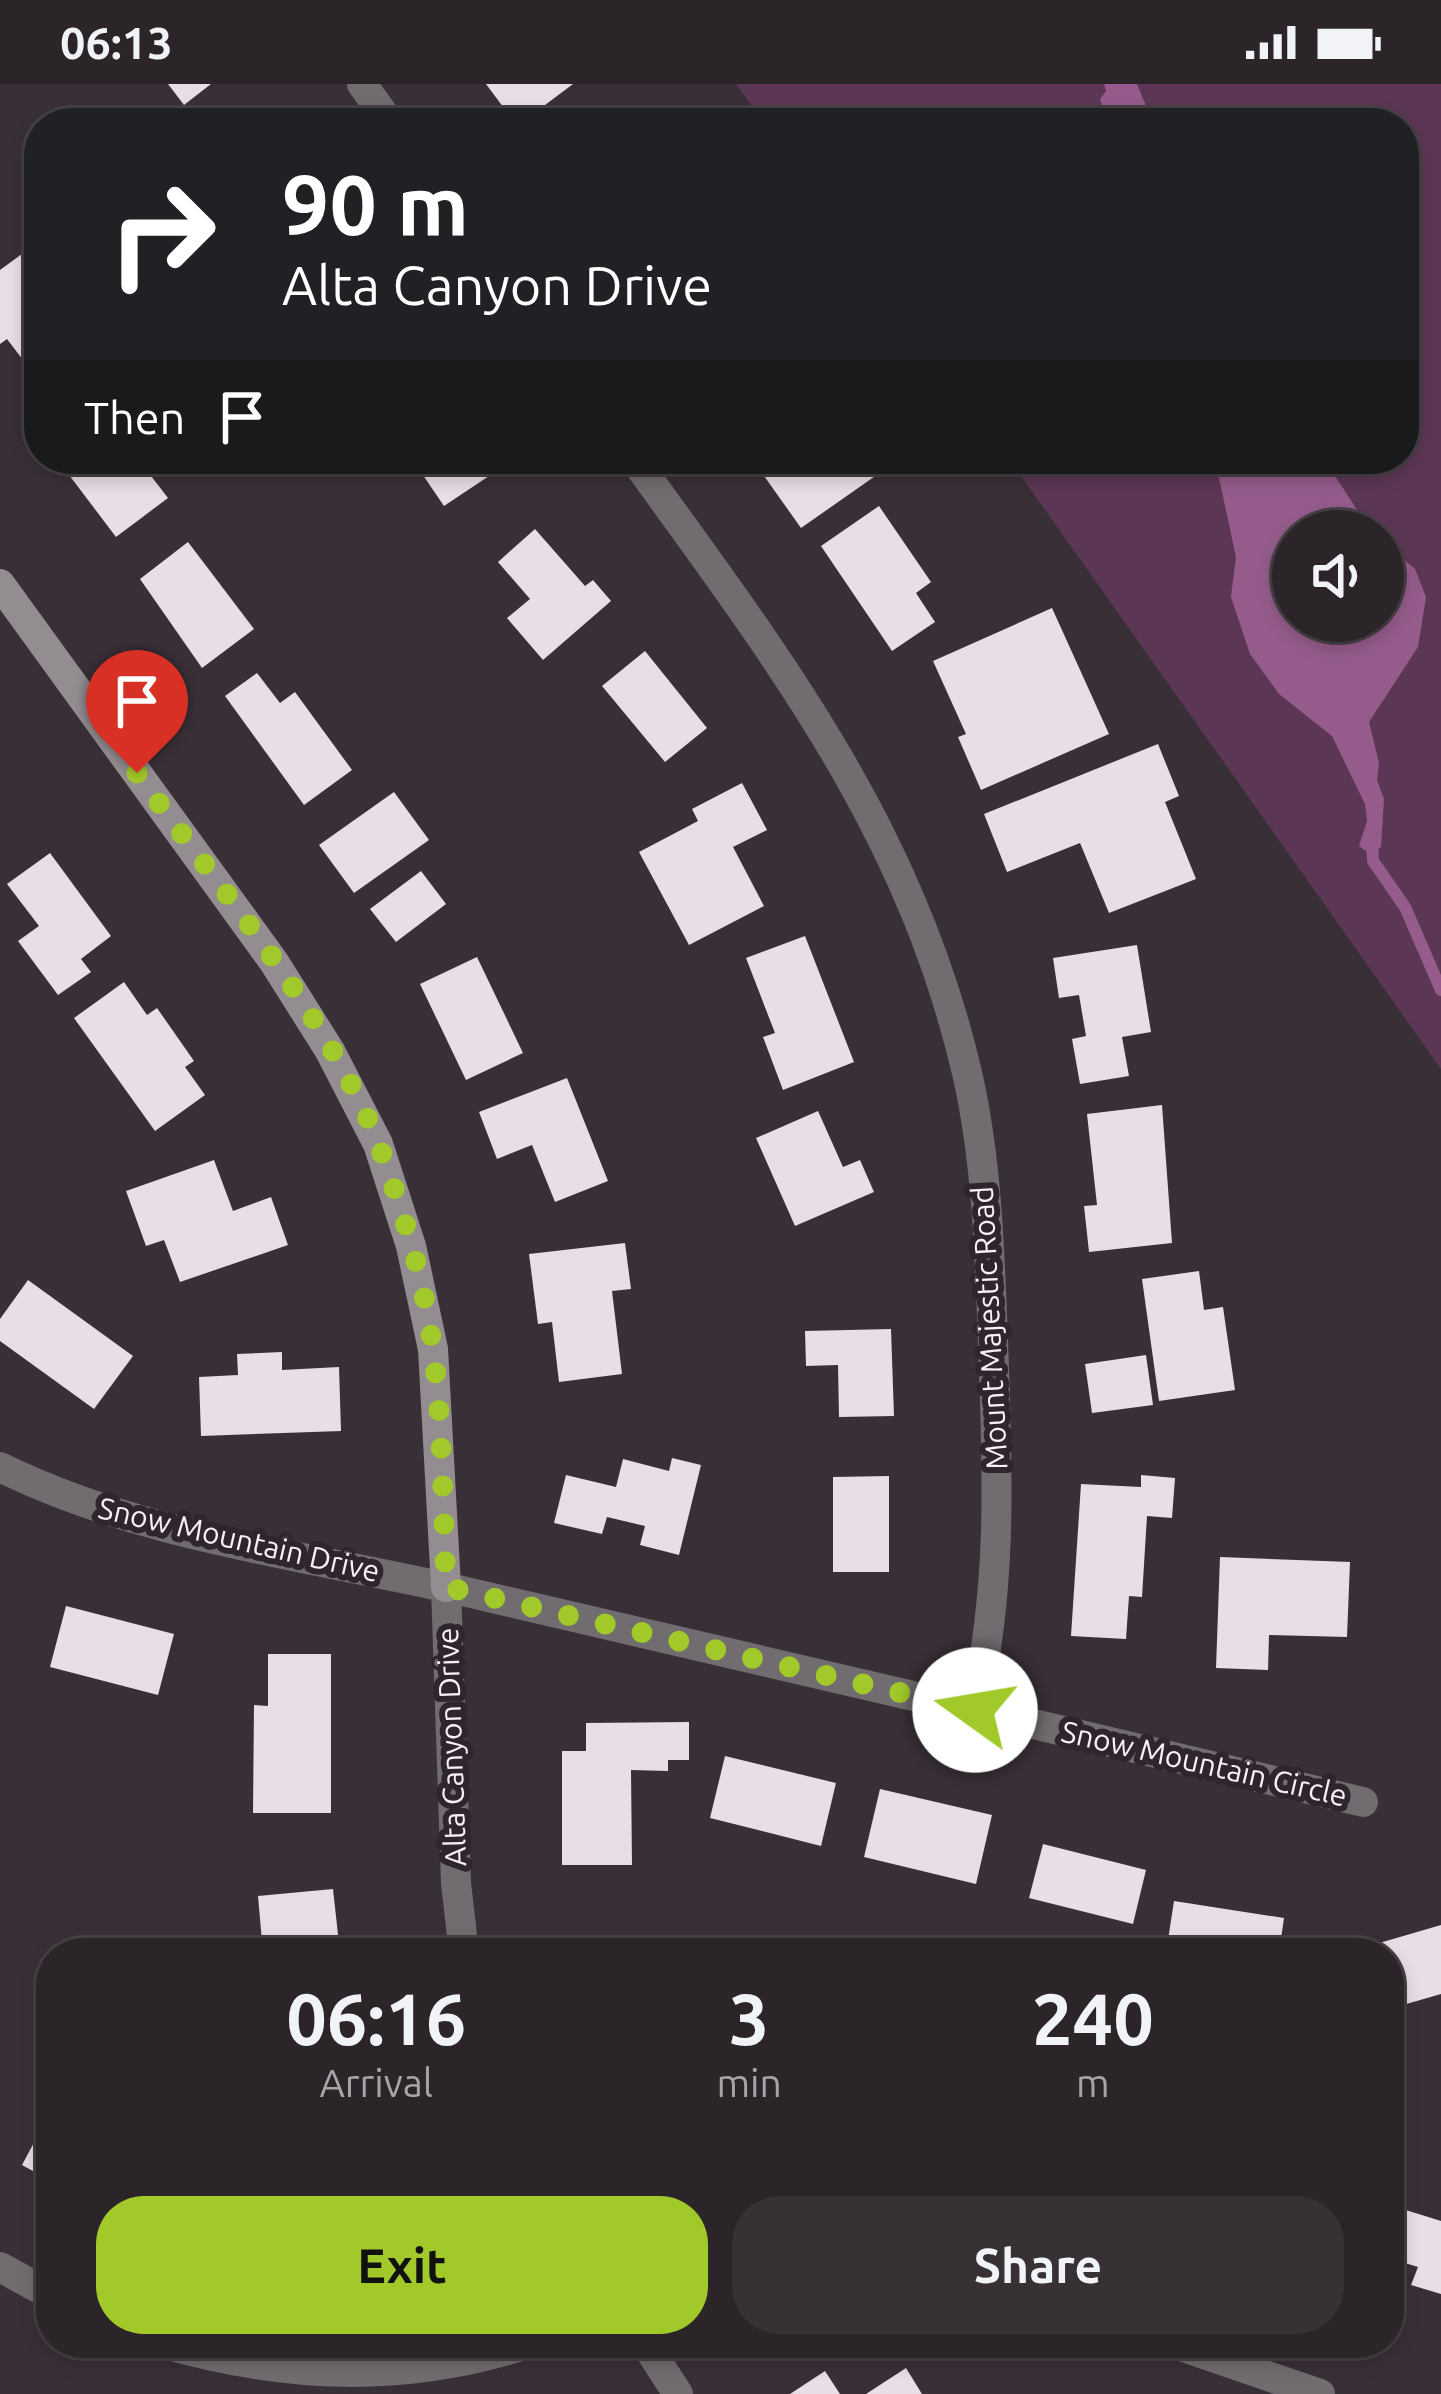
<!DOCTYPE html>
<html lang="en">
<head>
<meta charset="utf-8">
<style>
	:root { --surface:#2b2429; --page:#373035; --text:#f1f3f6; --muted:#a6a4a8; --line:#474146; --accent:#a1c929 }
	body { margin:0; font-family:Ubuntu,sans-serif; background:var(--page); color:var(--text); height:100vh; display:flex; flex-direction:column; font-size:45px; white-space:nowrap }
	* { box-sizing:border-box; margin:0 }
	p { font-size:39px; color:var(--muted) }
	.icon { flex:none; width:66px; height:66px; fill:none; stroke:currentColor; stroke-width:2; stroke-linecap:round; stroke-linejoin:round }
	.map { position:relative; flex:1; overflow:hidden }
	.drawer { position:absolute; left:36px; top:1854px; width:1368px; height:420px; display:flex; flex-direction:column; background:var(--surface); border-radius:48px; box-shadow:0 6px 18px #0003,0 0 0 3px var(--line) }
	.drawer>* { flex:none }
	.banner { position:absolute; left:24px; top:24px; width:1395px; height:366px; border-radius:48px; box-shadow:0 6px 18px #0003,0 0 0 3px var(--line); background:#202124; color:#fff; overflow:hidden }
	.controls { position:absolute; left:1272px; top:426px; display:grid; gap:24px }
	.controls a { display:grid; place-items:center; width:132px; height:132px; border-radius:50%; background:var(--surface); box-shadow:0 6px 18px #0003,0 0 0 3px var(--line); font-size:60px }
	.pin { position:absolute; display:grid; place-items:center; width:102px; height:102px; color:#fff; margin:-123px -51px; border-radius:50% 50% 50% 0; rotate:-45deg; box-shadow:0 0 12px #0007 }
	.pin .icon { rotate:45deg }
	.me { position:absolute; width:132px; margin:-66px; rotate:283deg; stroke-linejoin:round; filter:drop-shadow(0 0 9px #0008) }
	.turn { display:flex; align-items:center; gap:42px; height:252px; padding:0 60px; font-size:54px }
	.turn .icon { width:156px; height:156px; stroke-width:2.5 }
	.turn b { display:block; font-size:84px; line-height:102px }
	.then { display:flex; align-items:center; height:114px; padding:0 60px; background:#0003; gap:24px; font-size:45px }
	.eta { display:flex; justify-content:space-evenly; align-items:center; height:204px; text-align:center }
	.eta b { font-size:72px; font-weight:700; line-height:84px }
	.action { display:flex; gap:24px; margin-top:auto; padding:24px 60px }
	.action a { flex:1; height:138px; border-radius:48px; background:var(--accent); color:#111; font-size:48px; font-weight:700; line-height:138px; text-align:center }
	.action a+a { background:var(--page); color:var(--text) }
	.status { display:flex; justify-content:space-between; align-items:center; height:84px; padding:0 60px; background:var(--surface); direction:ltr }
	.status svg { height:33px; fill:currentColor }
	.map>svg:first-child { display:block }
	.green { fill:#5c3755; fill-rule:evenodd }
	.water { fill:#955c8b }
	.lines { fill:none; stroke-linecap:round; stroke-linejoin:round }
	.stream { stroke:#955c8b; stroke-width:12 }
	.building { fill:#e9dde6 }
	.street { stroke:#716c70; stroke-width:30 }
	.secondary { stroke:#938c91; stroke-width:30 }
	.route { stroke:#a1c929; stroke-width:21; stroke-dasharray:0 37.8 }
	.labels { text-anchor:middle; stroke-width:12; stroke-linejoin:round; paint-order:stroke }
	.street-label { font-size:30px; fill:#f7f1f5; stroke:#2f262d }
</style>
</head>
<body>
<div class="status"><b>06:13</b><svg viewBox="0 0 49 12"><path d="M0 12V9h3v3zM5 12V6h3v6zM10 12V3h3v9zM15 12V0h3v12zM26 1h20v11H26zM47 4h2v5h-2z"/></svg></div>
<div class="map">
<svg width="1441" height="2310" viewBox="0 0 1441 2310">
	<rect width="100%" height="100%" fill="#393037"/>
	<path class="green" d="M736 0H1441V985L1009 375H1404V39H764ZM1293 447H1383V537H1293Z"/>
	<g class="water">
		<path d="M1104 0H1137L1153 39H1107L1100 15 1106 7Z"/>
		<path d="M1215 375H1324L1371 447H1293V537H1383V457L1415 485 1426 513 1418 563 1369 638 1379 679 1377 696 1384 715 1381 763 1370 770 1359 762 1367 737 1365 720 1332 652 1279 610 1250 570 1231 513 1236 473Z"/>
	</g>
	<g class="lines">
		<path class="stream" d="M1372 755 1373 777 1405 823 1441 906"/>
	</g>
	<g class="building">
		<path d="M168 0H211L184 21Z"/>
		<path d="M486 0H573L521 39H515Z"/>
		<path d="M597 21 611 39H574Z"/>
		<path d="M26 167 39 184V297L7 255 0 260V186Z"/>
		<path d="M57 375H138L168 414 116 453Z"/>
		<path d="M412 375H491L498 386 444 422Z"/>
		<path d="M752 375H872L881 388 801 444Z"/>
		<path d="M879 422 931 498 916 509 935 538 892 567 821 462Z"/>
		<path d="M535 445 585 502 593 496 611 517 543 576 507 534 530 515 498 478Z"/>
		<path d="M188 458 254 545 202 584 140 495Z"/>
		<path d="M1052 524 1109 650 981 706 958 653 966 650 933 577Z"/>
		<path d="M645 567 707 644 665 678 602 602Z"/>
		<path d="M257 589 280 619 295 608 352 686 304 721 225 612Z"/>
		<path d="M1158 660 1179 712 1165 718 1196 795 1109 829 1080 759 1007 788 984 730Z"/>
		<path d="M742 699 767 746 733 763 764 822 689 861 639 768 698 737 692 725Z"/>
		<path d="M394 708 429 756 354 809 319 761Z"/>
		<path d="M50 769 111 852 81 875 91 888 58 911 18 857 39 842 7 800Z"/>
		<path d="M421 787 446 820 396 858 370 825Z"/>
		<path d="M805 852 854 978 783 1006 763 953 775 949 746 874Z"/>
		<path d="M1137 861 1151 948 1122 953 1129 992 1080 1000 1072 955 1086 952 1079 911 1059 914 1053 874Z"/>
		<path d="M477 873 523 969 466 996 420 900Z"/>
		<path d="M124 898 147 931 157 924 194 977 185 983 205 1011 155 1047 74 934Z"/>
		<path d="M567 994 608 1097 555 1118 532 1061 497 1075 479 1028Z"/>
		<path d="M1162 1021 1172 1159 1089 1168 1084 1122 1097 1121 1087 1030Z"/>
		<path d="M818 1027 843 1083 860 1076 874 1108 795 1142 756 1054Z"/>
		<path d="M214 1076 233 1127 271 1113 288 1161 180 1198 164 1156 146 1162 126 1107Z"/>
		<path d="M625 1159 631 1205 612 1207 622 1290 559 1298 552 1238 538 1240 529 1170Z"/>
		<path d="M1199 1187 1204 1226 1223 1223 1235 1306 1159 1317 1142 1195Z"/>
		<path d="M28 1196 133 1272 94 1325 0 1257V1235Z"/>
		<path d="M891 1245 894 1332 839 1333 838 1281 806 1282 805 1247Z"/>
		<path d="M282 1268V1286L339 1283 341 1347 201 1352 199 1293 238 1291 237 1270Z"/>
		<path d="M1146 1271 1153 1321 1092 1329 1085 1280Z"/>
		<path d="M672 1374 701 1381 679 1471 640 1461 645 1442 607 1433 602 1450 554 1439 566 1391 616 1403 623 1375 669 1387Z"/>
		<path d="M1141 1391 1175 1394 1172 1434 1147 1432 1142 1513 1129 1512 1126 1555 1071 1552 1081 1400 1141 1403Z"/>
		<path d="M889 1392V1488H833V1393Z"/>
		<path d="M1220 1473 1350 1478 1347 1553 1269 1551 1268 1586 1216 1584Z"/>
		<path d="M66 1522 174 1550 158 1611 50 1583Z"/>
		<path d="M268 1570H331V1729H253L254 1621 268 1622Z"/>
		<path d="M689 1638V1676H668V1687L631 1686 632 1781H562V1667H586V1639Z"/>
		<path d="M725 1672 836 1699 821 1762 710 1734Z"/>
		<path d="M880 1705 992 1731 976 1800 864 1773Z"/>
		<path d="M1043 1760 1146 1786 1133 1840 1029 1814Z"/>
		<path d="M333 1805 340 1869H263L258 1812Z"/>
		<path d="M1174 1817 1284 1834 1279 1869H1166Z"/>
		<path d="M1441 1841V1910L1389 1925V1869H1345Z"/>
		<path d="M51 2027V2097L22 2081Z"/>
		<path d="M1389 2100 1399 2103 1393 2122 1441 2137V2210L1411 2201 1418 2183 1395 2176 1389 2193Z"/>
		<path d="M906 2284 922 2310H866Z"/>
		<path d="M825 2287 840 2310H790Z"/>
	</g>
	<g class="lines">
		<g class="street">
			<path d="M362 0 390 39"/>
			<path d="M634 375C779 576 911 745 968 993 989 1088 990 1186 994 1283 998 1407 1001 1503 975 1626"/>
			<path d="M0 1383C146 1455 313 1472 471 1509 769 1578 1066 1647 1363 1718"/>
			<path d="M446 1503 456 1799 464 1869"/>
			<path d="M0 2183 51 2211"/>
			<path d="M161 2259C288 2295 404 2300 531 2259"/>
			<path d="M645 2259 678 2310"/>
			<path d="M1172 2259 1320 2310"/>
		</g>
		<path class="secondary" d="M0 500 274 878 330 967 378 1060 411 1162 433 1265 446 1503"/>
	</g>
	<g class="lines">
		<path class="route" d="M137 689C217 800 332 937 380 1064 403 1127 425 1199 433 1266 443 1344 443 1425 446 1503L975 1626"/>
	</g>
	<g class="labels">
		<g class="street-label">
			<text transform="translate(990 1244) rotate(-93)" y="10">Mount Majestic Road</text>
			<text transform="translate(239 1456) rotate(13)" y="10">Snow Mountain Drive</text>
			<text transform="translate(452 1663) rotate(-92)" y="10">Alta Canyon Drive</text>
			<text transform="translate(1204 1680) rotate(13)" y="10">Snow Mountain Circle</text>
		</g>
	</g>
</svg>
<div class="controls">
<a><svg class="icon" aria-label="sound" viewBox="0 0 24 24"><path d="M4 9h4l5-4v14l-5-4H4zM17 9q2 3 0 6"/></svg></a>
</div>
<div class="pin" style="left:137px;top:689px;background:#d93025"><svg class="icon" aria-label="arrive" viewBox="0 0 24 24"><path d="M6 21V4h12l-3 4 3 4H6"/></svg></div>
<svg class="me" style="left:975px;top:1626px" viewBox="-20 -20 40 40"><circle r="19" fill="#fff"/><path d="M0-13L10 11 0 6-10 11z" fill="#a1c929"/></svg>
<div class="banner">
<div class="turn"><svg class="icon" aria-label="right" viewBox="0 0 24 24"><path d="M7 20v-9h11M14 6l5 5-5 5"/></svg><div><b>90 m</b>Alta Canyon Drive</div></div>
<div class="then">Then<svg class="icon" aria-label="arrive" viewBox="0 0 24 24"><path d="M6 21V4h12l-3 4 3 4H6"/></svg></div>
</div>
<section class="drawer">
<div class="eta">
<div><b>06:16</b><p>Arrival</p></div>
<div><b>3</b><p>min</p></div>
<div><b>240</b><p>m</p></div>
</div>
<div class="action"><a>Exit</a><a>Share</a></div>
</section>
</div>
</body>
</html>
